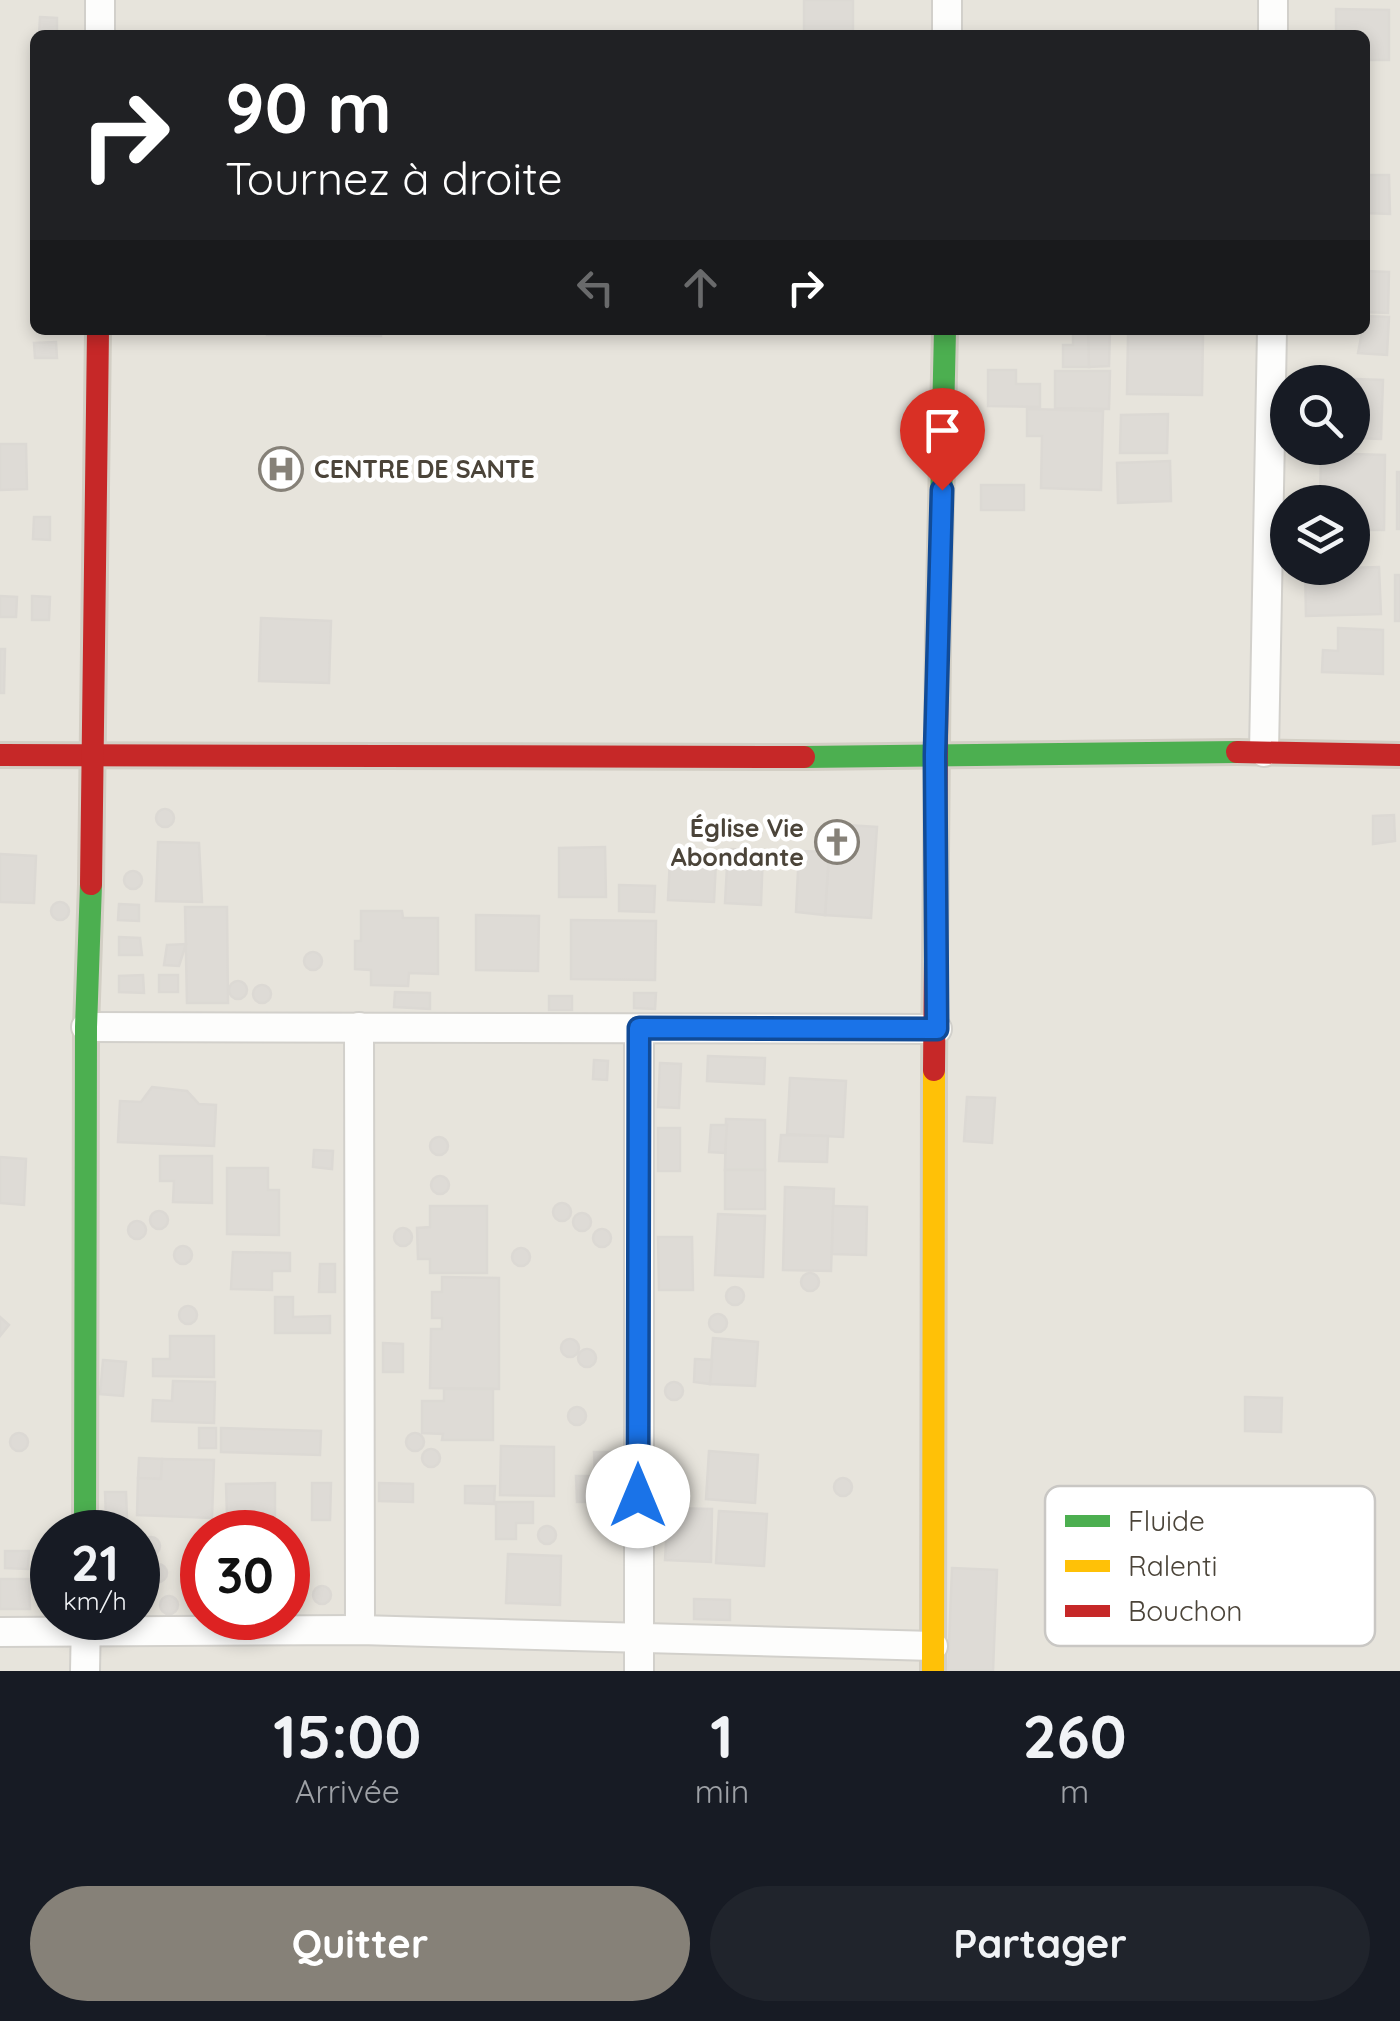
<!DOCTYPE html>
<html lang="fr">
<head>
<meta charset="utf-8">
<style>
	:root { --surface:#171b24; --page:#20242c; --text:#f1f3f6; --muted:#9ea1a6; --accent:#868178 }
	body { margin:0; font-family:Quicksand,sans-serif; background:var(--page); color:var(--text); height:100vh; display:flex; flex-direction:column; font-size:38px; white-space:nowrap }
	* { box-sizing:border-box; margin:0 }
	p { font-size:32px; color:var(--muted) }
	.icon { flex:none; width:55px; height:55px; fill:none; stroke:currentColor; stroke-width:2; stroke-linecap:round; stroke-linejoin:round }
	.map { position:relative; height:1671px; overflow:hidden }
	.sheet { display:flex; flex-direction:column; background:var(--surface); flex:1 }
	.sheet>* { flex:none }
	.guide { position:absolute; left:30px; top:30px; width:1340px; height:305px; border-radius:15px; box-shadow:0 5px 15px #0003; background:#202124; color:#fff; overflow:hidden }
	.controls { position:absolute; left:1270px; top:365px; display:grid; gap:20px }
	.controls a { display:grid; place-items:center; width:100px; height:100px; border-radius:50%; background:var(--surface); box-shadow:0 5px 15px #0003; font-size:50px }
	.speed { position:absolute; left:30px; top:1510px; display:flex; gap:20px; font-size:50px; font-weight:700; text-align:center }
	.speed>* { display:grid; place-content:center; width:130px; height:130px; border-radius:50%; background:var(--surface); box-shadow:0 5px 15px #0003; line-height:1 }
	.speed small { font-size:25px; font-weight:400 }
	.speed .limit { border:15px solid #d22; background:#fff; color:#111 }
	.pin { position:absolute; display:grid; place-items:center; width:85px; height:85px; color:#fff; margin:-102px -42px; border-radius:50% 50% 50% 0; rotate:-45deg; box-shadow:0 0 10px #0007 }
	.pin .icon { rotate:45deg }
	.me { position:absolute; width:110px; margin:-55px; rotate:0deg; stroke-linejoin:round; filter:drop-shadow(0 0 8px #0008) }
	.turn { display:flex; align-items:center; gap:35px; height:210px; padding:0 30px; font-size:45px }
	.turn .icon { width:130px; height:130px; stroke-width:2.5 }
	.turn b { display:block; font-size:70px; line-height:85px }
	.lanes { display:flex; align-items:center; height:95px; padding:0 30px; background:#0003; justify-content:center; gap:50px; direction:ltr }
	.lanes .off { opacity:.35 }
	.eta { display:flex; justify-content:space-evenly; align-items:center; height:170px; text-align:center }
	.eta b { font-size:60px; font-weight:800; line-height:70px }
	.action { display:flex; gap:20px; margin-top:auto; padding:20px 30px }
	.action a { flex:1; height:115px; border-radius:60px; background:var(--accent); color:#fff; font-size:40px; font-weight:800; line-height:115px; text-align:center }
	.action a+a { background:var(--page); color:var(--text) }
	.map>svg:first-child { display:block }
	.residential { fill:#e7e4dc; fill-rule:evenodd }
	.building { fill:#dedbd6; stroke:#dcd9d4; stroke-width:2.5 }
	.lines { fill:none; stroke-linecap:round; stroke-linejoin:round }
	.street-casing { stroke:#d2d0cb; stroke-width:32 }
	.fast-casing { stroke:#d3cfc5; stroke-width:28 }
	.slow-casing { stroke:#d3cfc5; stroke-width:28 }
	.jam-casing { stroke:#d3cfc5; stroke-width:28 }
	.street { stroke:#fdfdfc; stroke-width:28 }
	.fast { stroke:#4caf50; stroke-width:22 }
	.slow { stroke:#ffc107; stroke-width:22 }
	.jam { stroke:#c62828; stroke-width:22 }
	.route-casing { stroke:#114b97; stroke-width:25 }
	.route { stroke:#1a73e8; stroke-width:18 }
	.labels { text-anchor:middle; stroke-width:9; stroke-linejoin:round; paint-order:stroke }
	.poi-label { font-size:25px; font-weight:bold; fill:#4b4439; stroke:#fff; text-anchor:start }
	.key { fill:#fff; stroke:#c9c7c4; stroke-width:2.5 }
	.key-label { font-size:28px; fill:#4b4439 }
</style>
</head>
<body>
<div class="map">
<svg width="1400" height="1671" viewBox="0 0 1400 1671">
	<rect width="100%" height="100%" fill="#f4f2ee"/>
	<path class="residential" d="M0 0H1400V1671H0ZM35 35H1365V330H35ZM1288 382H1352V448H1288ZM1288 502H1352V568H1288ZM52 1532H138V1618H52ZM202 1532H288V1618H202Z"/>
	<g class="building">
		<path d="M804 0H853V34L804 33Z"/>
		<path d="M1336 9 1389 10V60H1365V35H1336Z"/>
		<path d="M40 17 57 18V35H39Z"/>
		<path d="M1365 175H1389L1390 214 1365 213Z"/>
		<path d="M1365 271 1389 272 1388 313 1365 312Z"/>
		<path d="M1365 316 1389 317 1387 355 1358 353Z"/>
		<path d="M267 330H381V336L267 335Z"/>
		<path d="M1110 330 1109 366 1089 367 1088 330Z"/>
		<path d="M1073 331H1088L1089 367H1063V345H1073Z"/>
		<path d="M1128 335 1203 336 1202 395 1127 394Z"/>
		<path d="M56 342 57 358H35L34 343Z"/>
		<path d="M988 370H1016V384H1040V407L988 406Z"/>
		<path d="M1055 371H1110L1109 409 1055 408Z"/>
		<path d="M1326 378 1383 380 1381 439 1352 438V382H1325Z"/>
		<path d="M1027 409 1103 411 1101 490 1041 488 1042 436H1027Z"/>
		<path d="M1168 414 1167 453H1120L1121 415Z"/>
		<path d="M0 444H26L27 489 0 490Z"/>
		<path d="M1321 453 1385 455 1384 530H1352V502H1320Z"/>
		<path d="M1170 461 1171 501 1118 503 1117 463Z"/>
		<rect x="1397" y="472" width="3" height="57"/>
		<rect x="981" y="485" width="43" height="25"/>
		<path d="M34 517H50V540L33 539Z"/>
		<path d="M1379 567 1381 614 1306 616 1305 569Z"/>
		<rect x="1395" y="575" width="5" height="46"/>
		<path d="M0 596 17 597 16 617H0Z"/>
		<path d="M32 596 50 597 49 620H32Z"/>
		<path d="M261 618 331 621 329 683 259 681Z"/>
		<path d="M1338 628 1383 630V674L1322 672 1323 650 1338 651Z"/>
		<path d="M0 649H5L4 693H0Z"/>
		<circle cx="165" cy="818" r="9"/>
		<path d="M1394 815 1395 841 1373 844V816Z"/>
		<path d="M831 824 877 827 871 918 825 915Z"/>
		<path d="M158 842 199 843 202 902 156 901Z"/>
		<path d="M605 847 606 897H559V848Z"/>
		<path d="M728 849 763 850 761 905 725 903Z"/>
		<path d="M799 851 829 852 825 915 796 912Z"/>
		<path d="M0 854 36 856 34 903 0 902Z"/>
		<path d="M670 858 716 861 714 902 668 900Z"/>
		<circle cx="133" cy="880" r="9"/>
		<path d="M619 885 655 886 654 912 619 911Z"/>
		<circle cx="60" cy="911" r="9"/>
		<path d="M119 904 139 905V921L118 920Z"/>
		<path d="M185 907H227L228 1003H187Z"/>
		<path d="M361 911H402L403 918H438V974L409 973 408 986 371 985V970L355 969V941H361Z"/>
		<path d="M476 915 539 916 538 971 476 970Z"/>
		<path d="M571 920 656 921 655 980 571 979Z"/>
		<path d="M119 937 140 938 142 955H119Z"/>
		<path d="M186 944 179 966 164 965 167 945Z"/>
		<circle cx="313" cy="961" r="9"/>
		<path d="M143 975 144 993 119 992V976Z"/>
		<rect x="159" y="975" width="19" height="17"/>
		<circle cx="238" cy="990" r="9"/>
		<circle cx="262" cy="994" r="9"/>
		<path d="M395 992 430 993V1009L394 1007Z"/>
		<path d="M634 993H656L655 1009 634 1008Z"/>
		<rect x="549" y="996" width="23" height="14"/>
		<path d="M708 1056 765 1058 764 1084 707 1081Z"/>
		<path d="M594 1060 608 1061 607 1080 593 1079Z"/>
		<path d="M660 1063 681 1064 679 1108 658 1107Z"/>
		<path d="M790 1078 846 1081 843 1137 787 1134Z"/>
		<path d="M152 1087 187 1091 199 1104 216 1105 214 1146 118 1142 120 1101 141 1102Z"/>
		<path d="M967 1097 995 1098 992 1143 964 1141Z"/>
		<path d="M726 1119 765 1120V1170H725Z"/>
		<path d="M711 1125H727L725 1153 709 1152Z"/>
		<rect x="658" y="1128" width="22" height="43"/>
		<path d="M781 1135 828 1136 827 1162 779 1161Z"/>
		<circle cx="439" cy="1146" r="9"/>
		<path d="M314 1150 333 1151 332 1169 313 1167Z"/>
		<path d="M160 1156H212V1203L173 1202 174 1181H160Z"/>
		<path d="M0 1157 26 1159 24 1205 0 1203Z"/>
		<path d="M227 1168H268V1190H279V1235L227 1234Z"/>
		<rect x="725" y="1170" width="40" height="39"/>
		<circle cx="440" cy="1185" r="9"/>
		<path d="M785 1187 834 1189 831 1271 783 1270Z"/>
		<circle cx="562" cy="1212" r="9"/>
		<path d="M430 1206H487V1273H430V1259H418L417 1228 430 1227Z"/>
		<path d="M833 1206 867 1207 866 1255 832 1254Z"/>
		<circle cx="159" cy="1220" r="9"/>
		<circle cx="582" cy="1222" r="9"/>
		<path d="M718 1214 765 1216 763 1277 715 1275Z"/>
		<circle cx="137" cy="1230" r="9"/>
		<circle cx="403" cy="1237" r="9"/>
		<circle cx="602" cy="1238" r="9"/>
		<path d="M658 1237H692L693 1290H659Z"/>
		<circle cx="183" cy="1255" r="9"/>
		<circle cx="521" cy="1257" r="9"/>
		<path d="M233 1252 290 1253V1271H272V1290L231 1289Z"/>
		<path d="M320 1264H335V1292H319Z"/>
		<circle cx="810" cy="1282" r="9"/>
		<path d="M442 1277 499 1278V1389L430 1388 431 1329H442V1318H432V1292H442Z"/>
		<circle cx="735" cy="1296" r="9"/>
		<path d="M275 1297H293V1317L330 1316V1333H275Z"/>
		<circle cx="188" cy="1315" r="9"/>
		<circle cx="718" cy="1323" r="9"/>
		<path d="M0 1317 9 1325 0 1336Z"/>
		<path d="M170 1336H214V1377L153 1376V1359H170Z"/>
		<path d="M713 1338 758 1342 755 1386 710 1384Z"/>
		<circle cx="570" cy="1348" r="9"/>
		<path d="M383 1343 403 1344V1372H383Z"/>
		<circle cx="587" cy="1358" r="9"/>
		<path d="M695 1359 712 1360 710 1384 694 1382Z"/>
		<path d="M103 1360 126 1362 123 1396 100 1394Z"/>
		<path d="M173 1381 215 1382 214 1423 152 1421 153 1400 172 1401Z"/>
		<circle cx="674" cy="1391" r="9"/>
		<path d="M444 1389H493V1440H442L443 1434 422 1433V1401H444Z"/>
		<path d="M1245 1397 1282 1398 1281 1432 1245 1431Z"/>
		<circle cx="577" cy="1416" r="9"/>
		<rect x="199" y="1428" width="17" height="20"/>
		<path d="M221 1428 321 1431 320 1455 221 1452Z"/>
		<circle cx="415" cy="1442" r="9"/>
		<circle cx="19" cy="1442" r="9"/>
		<path d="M501 1446 554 1447V1496L500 1495Z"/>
		<circle cx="431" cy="1458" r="9"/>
		<path d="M709 1451 758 1455 755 1503 706 1499Z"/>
		<path d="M594 1452H610L611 1476H595Z"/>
		<path d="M139 1458 162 1459 161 1479 138 1478Z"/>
		<path d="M162 1459 214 1460 212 1518 137 1515 138 1478 161 1479Z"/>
		<path d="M576 1476H595V1502H577Z"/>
		<circle cx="843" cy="1487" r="9"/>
		<path d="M275 1483V1516H227L226 1484Z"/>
		<path d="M312 1483H331L330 1520H312Z"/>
		<path d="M379 1483 413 1484V1502L379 1501Z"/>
		<circle cx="678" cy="1494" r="9"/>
		<path d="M465 1486H495L494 1504 465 1503Z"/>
		<path d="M105 1492H126L127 1519H106Z"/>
		<path d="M496 1502H533V1523H516V1539H496Z"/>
		<path d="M668 1508 712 1509 711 1562 665 1560Z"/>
		<path d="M719 1511 767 1514 764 1566 716 1563Z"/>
		<circle cx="547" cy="1535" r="9"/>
		<circle cx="151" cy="1546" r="9"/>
		<path d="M5 1551H29L28 1569 5 1568Z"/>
		<path d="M508 1554 561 1556 560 1605 506 1603Z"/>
		<circle cx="158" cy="1573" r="9"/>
		<path d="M952 1568 997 1570 993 1671H948Z"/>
		<path d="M0 1579H29L30 1609H0Z"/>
		<circle cx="322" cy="1595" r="9"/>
		<circle cx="169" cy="1605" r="9"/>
		<path d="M694 1599 730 1600V1620L694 1619Z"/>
	</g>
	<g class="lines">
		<g class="street-casing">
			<g id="street">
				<path d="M100 35V0"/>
				<path d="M947 35V0"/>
				<path d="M1273 35V0"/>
				<path d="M1264 752 1272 330"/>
				<path d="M86 1027 937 1029"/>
				<path d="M359 1027 360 1630"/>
				<path d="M0 1632 360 1630 933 1646"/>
				<path d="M85 1671 86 1618"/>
				<path d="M639 1671V1029"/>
			</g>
		</g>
		<g class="fast-casing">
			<g id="fast">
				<path d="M938 638 945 330"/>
				<path d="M804 757 1237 752"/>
				<path d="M85 1532 86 1027 91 884"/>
			</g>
		</g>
		<g class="slow-casing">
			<path id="slow" d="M933 1671 934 1070"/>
		</g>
		<g class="jam-casing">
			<g id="jam">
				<path d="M1237 752 1400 755"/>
				<path d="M0 755 804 757"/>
				<path d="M91 884 98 330"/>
				<path d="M934 1070 938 638"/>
			</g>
		</g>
		<use href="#street" class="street"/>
		<use href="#fast" class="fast"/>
		<use href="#slow" class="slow"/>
		<use href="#jam" class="jam"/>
	</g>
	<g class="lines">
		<g class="route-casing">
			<path id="route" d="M638 1496 639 1028 937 1029 935 755 942 490"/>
		</g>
		<use href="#route" class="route"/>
	</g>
	<defs>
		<g id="hospital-ring" transform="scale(2.25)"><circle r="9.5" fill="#fff" stroke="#868178" stroke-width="1.5"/><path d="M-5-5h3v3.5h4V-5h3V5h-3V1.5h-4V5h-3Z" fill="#868178"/></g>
		<g id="church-ring" transform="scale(2.25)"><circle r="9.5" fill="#fff" stroke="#868178" stroke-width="1.5"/><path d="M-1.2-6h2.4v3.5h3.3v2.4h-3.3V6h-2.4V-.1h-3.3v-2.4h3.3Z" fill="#868178"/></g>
	</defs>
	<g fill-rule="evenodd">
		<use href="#hospital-ring" x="281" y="469"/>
		<use href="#church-ring" x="837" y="842"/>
	</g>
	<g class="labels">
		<g class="poi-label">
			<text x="314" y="478">CENTRE DE SANTE</text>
			<text x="804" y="837" text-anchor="end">Église Vie<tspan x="804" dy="29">Abondante</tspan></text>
		</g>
	</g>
	<rect x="1045" y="1486" width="330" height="160" rx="15" class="key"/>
	<rect x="1065" y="1515" width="45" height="12" fill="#4caf50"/>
	<rect x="1065" y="1560" width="45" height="12" fill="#ffc107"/>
	<rect x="1065" y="1605" width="45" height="12" fill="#c62828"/>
	<g class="key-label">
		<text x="1128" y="1531">Fluide</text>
		<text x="1128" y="1576">Ralenti</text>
		<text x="1128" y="1621">Bouchon</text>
	</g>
</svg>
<div class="controls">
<a><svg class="icon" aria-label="search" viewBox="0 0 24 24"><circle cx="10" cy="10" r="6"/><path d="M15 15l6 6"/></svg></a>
<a><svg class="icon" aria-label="layers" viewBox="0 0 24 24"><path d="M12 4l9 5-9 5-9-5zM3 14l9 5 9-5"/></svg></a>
</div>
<div class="speed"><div>21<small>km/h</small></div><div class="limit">30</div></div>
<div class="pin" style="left:942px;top:490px;background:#d93025"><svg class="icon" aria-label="arrive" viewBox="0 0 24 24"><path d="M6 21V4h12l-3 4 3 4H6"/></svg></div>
<svg class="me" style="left:638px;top:1496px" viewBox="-20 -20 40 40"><circle r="19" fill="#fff"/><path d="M0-13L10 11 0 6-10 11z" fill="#1a73e8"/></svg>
<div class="guide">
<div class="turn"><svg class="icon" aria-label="right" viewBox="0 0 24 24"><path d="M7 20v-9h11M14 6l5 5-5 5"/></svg><div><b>90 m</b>Tournez à droite</div></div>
<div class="lanes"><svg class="icon off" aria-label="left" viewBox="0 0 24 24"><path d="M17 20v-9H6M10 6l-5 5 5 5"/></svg><svg class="icon off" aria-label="ahead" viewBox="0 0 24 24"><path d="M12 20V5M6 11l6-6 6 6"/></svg><svg class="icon" aria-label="right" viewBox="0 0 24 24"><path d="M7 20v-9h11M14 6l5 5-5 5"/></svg></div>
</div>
</div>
<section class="sheet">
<div class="eta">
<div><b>15:00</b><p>Arrivée</p></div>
<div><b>1</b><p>min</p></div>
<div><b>260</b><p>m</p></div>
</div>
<div class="action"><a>Quitter</a><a>Partager</a></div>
</section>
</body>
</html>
